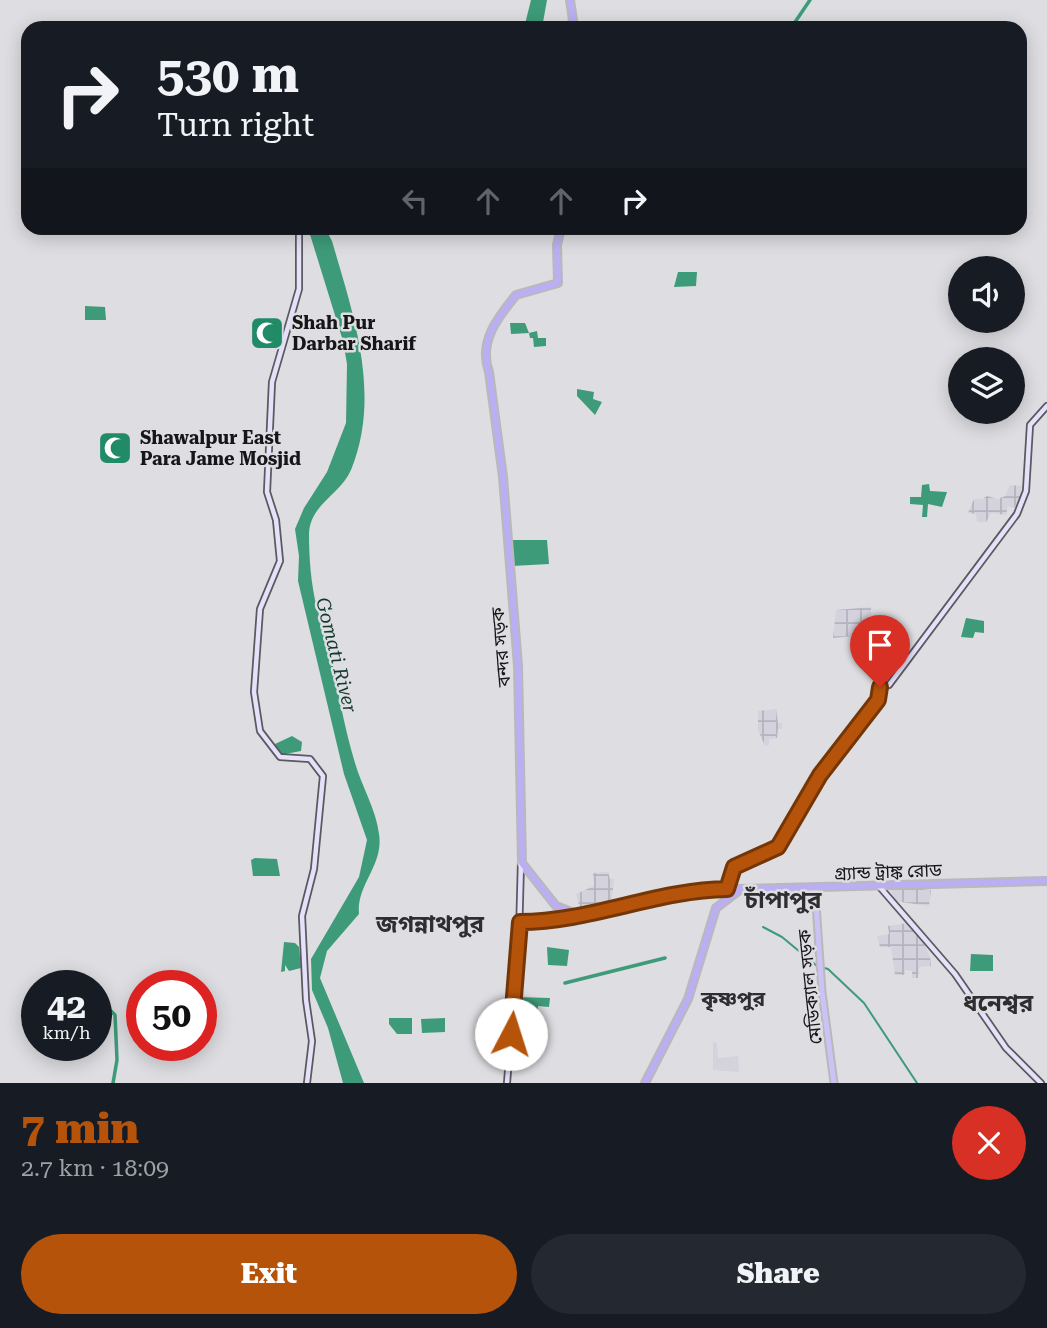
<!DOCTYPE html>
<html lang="en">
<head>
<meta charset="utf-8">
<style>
	:root { --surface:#171b24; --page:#242831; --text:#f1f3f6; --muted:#9ea1a6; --accent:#b45309 }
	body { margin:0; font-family:"Roboto Serif","Noto Sans Bengali",serif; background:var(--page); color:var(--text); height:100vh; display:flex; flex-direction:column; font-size:26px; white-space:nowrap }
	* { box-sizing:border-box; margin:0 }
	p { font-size:23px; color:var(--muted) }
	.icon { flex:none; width:38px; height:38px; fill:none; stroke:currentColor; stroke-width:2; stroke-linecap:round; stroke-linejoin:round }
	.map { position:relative; height:1083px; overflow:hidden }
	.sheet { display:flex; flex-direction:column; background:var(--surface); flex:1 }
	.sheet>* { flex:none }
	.guide { position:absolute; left:21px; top:21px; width:1006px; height:214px; border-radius:21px; box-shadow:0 4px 18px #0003; background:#171b24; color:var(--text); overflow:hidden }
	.fabs { position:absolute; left:948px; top:256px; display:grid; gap:14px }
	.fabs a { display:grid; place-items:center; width:77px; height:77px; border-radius:50%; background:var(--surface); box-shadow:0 4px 18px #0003; font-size:35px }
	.speed { position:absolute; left:21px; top:970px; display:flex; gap:14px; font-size:35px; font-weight:700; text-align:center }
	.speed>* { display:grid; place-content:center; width:91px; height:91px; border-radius:50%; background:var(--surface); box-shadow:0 4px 18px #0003; line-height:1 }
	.speed small { font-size:18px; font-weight:400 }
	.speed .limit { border:10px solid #d22; background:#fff; color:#111 }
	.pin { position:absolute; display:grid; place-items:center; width:60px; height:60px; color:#fff; margin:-72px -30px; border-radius:50% 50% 50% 0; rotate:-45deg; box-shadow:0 0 7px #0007 }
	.pin .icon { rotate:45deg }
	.me { position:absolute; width:77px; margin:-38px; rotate:5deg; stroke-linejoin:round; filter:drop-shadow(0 0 5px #0008) }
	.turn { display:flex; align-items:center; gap:24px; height:147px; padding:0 21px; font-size:32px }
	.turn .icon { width:91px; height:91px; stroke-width:2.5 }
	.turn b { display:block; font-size:49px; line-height:60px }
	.lanes { display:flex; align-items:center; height:66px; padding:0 21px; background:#0003; justify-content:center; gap:35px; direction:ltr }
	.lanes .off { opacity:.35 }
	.round { display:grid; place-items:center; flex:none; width:74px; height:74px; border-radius:37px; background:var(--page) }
	.summary { display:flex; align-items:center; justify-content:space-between; height:119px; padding:0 21px }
	h1 { font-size:42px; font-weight:800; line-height:52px; color:var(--accent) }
	.action { display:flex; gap:14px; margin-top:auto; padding:14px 21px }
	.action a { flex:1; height:80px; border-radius:42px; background:var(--accent); color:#fff; font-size:28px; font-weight:800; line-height:80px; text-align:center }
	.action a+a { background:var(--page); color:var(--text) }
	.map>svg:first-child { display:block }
	.built { fill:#d3d2dd }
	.industrial { fill:url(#industrial-grid) }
	.water { fill:#3e9b79 }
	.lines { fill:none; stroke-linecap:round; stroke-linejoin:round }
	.stream { stroke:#3e9b79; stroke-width:2 }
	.canal { stroke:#3e9b79; stroke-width:3.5 }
	.secondary-casing { stroke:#5a595d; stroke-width:8 }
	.primary-casing { stroke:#b9b9ba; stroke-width:9 }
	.trunk-casing { stroke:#b9b9ba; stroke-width:10 }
	.secondary { stroke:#e6e0fa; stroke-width:4.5 }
	.primary { stroke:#cdc2f6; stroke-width:5 }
	.trunk { stroke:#bcaef3; stroke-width:6 }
	.route-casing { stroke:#753606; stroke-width:18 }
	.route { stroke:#b45309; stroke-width:12 }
	.labels { text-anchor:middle; stroke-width:5; stroke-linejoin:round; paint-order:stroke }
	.poi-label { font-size:18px; font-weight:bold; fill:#161618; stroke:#dedde1; text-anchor:start }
	.street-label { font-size:18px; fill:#161618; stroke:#dedde1 }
	.water-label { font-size:19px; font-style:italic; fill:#113a2b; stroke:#dedde1 }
	.quarter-label { font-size:21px; font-weight:bold; fill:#2e2e31; stroke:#dedde1 }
	.district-label { font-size:24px; font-weight:bold; fill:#2e2e31; stroke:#dedde1 }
</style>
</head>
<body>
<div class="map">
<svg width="1047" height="1083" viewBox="0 0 1047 1083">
	<defs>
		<pattern id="industrial-grid" width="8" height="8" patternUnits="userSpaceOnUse" patternTransform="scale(1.75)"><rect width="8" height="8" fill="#d3d2dd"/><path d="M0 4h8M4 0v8" fill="none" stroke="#b4b4bd"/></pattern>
	</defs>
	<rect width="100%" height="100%" fill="#dedde1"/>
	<path class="built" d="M713 1042 717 1043 718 1058 738 1056 739 1072 713 1070Z"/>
	<g class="industrial">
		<path d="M1010 485 1022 486 1021 496 1014 508 1008 506 1006 515 991 513 986 522H977L976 514 968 513 974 499H982L987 496 998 499 1005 496Z"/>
		<path d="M871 607V615L868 616V626L862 631 860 642 856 641 855 636 833 638 836 610Z"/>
		<path d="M776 709 778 723H782V729H778L777 738 769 739V745L765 746 758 730V711Z"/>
		<path d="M608 872 610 879H614L611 907 586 912 585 909H580L576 894 594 886 593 873Z"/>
		<path d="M890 886 931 890 929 906 894 901Z"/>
		<path d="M908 923 919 933 930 957 931 966 919 967 918 978H912V971L905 970 904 975H895L891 947H880L877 936 889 934 888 926Z"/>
	</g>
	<g class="water">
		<path d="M531 0H547L542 28H524Z"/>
		<path d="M308 228H325L332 241C353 314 382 394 351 470 340 495 310 504 309 534 309 558 311 585 317 608 320 620 326 632 329 644 337 684 343 724 355 763 362 787 376 809 379 834 384 865 356 885 359 914L327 951 320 978 364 1083H343L328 1028 312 990 311 959 359 877 367 840 344 774 298 581 299 556 295 529 304 508 327 472 346 423 347 364 343 341Z"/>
		<path d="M678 272H697L696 286 674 287Z"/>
		<path d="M85 306 105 307 106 320H85Z"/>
		<path d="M510 323H525L529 333 537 331 538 338H546V346L534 347 533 338H530L529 333 511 334Z"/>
		<path d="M577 389 594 392 593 399 602 402 595 415 577 396Z"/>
		<path d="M929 484 930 491 947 492 942 507 928 504 927 517H922L923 505 910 504V497H921L922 485Z"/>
		<path d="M510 540H547L549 564 512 566Z"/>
		<path d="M966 618 984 621V633L975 632 973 638 961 637Z"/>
		<path d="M292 736 302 742 301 751 280 755 275 744Z"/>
		<path d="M255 858 277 859 280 876H253L251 860Z"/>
		<path d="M284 942 295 943 299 947 301 968 289 971 285 965V971L281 972Z"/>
		<path d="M547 947 569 950 567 966 548 965Z"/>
		<path d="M971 954 993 955V971H970Z"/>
		<path d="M517 997 550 998 549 1007 538 1006 537 1014 531 1013 529 1020 516 1017Z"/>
		<path d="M412 1018V1034H397L389 1024V1018Z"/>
		<path d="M445 1018V1032L422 1033 421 1019Z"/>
	</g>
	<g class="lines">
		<path class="stream" d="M763 927 782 937 817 966 828 969 864 1003 917 1083"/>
		<g class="canal">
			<path d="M791 28 810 0"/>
			<path d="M565 983 665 958"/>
			<path d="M108 1008 115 1015 117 1060 113 1083"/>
		</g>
		<g class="secondary-casing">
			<g id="secondary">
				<path d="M299 228V289L272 382 267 492 276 520 280 561 260 609 254 692 260 731 280 757 310 759 323 776 314 869 302 916 306 1000 312 1041 307 1083"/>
				<path d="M878 885 955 974 1006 1048 1041 1083"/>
				<path d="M727 889 734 867 778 847 820 775 878 700 879 687 889 685 1017 514 1026 491 1030 425 1047 406"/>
				<path d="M520 922 574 915"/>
				<path d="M507 1083 519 935 521 862"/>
			</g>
		</g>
		<g class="primary-casing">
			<path id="primary" d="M815 889 822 992 834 1083"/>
		</g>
		<g class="trunk-casing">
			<g id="trunk">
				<path d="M570 0 573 20 570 28"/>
				<path d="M561 228 557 245 558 283 516 295C498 317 478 342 489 372L503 477 518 666 522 863 556 906 576 914 697 890 741 889"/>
				<path d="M645 1083 688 999 716 908 741 889 1047 881"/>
			</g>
		</g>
		<use href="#secondary" class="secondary"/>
		<use href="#primary" class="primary"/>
		<use href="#trunk" class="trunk"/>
	</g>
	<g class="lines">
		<g class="route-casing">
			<path id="route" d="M511 1034 520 922C590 922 657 890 727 889L734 867 778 847 820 775 878 700 880 687"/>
		</g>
		<use href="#route" class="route"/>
	</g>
	<defs>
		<g id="mosque-square" transform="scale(1.75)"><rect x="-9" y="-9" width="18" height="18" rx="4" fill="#218b68" stroke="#dedde1"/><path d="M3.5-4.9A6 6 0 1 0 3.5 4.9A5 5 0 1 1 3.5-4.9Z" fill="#fff"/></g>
	</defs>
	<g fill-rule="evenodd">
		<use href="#mosque-square" x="267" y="333"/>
		<use href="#mosque-square" x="115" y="448"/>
	</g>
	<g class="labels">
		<g class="poi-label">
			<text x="292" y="329">Shah Pur<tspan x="292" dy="21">Darbar Sharif</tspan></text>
			<text x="140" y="444">Shawalpur East<tspan x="140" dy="21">Para Jame Mosjid</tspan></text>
		</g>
		<g class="street-label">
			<text transform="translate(501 647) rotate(-95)" y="6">বন্দর সড়ক</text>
			<text transform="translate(888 872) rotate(-2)" y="6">গ্র্যান্ড ট্রাঙ্ক রোড</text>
			<text transform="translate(810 987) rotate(-96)" y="6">মেডিক্যাল সড়ক</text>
		</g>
		<g class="water-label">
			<text transform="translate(337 655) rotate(76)" y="7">Gomati River</text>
		</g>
		<g class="quarter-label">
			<text x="733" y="1006">কৃষ্ণপুর</text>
		</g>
		<g class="district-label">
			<text x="783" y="908">চাঁপাপুর</text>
			<text x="430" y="932">জগন্নাথপুর</text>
			<text x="998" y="1011">ধনেশ্বর</text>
		</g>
	</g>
</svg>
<div class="fabs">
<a><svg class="icon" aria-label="sound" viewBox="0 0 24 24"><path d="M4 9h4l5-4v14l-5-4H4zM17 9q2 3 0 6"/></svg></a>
<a><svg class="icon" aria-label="layers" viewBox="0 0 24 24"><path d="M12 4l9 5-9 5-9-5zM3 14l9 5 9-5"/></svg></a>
</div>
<div class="speed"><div>42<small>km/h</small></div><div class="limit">50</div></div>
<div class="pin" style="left:880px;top:687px;background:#d93025"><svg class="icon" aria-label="arrive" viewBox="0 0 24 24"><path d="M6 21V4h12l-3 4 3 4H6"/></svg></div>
<svg class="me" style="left:511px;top:1034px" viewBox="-20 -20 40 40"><circle r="19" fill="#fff"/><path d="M0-13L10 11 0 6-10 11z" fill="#b45309"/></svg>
<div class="guide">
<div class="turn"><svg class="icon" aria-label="right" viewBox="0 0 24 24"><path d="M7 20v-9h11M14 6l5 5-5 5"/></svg><div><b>530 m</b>Turn right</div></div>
<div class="lanes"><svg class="icon off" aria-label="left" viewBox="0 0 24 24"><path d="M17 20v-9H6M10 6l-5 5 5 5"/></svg><svg class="icon off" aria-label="ahead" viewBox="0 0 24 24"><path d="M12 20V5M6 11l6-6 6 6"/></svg><svg class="icon off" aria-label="ahead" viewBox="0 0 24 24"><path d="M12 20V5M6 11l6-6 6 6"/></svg><svg class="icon" aria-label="right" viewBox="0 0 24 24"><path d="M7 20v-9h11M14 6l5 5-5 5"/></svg></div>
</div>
</div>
<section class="sheet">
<div class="summary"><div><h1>7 min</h1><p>2.7 km · 18:09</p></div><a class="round" style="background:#d93025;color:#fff"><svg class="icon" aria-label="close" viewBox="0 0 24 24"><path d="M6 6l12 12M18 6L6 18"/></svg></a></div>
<div class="action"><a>Exit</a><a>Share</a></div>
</section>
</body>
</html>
